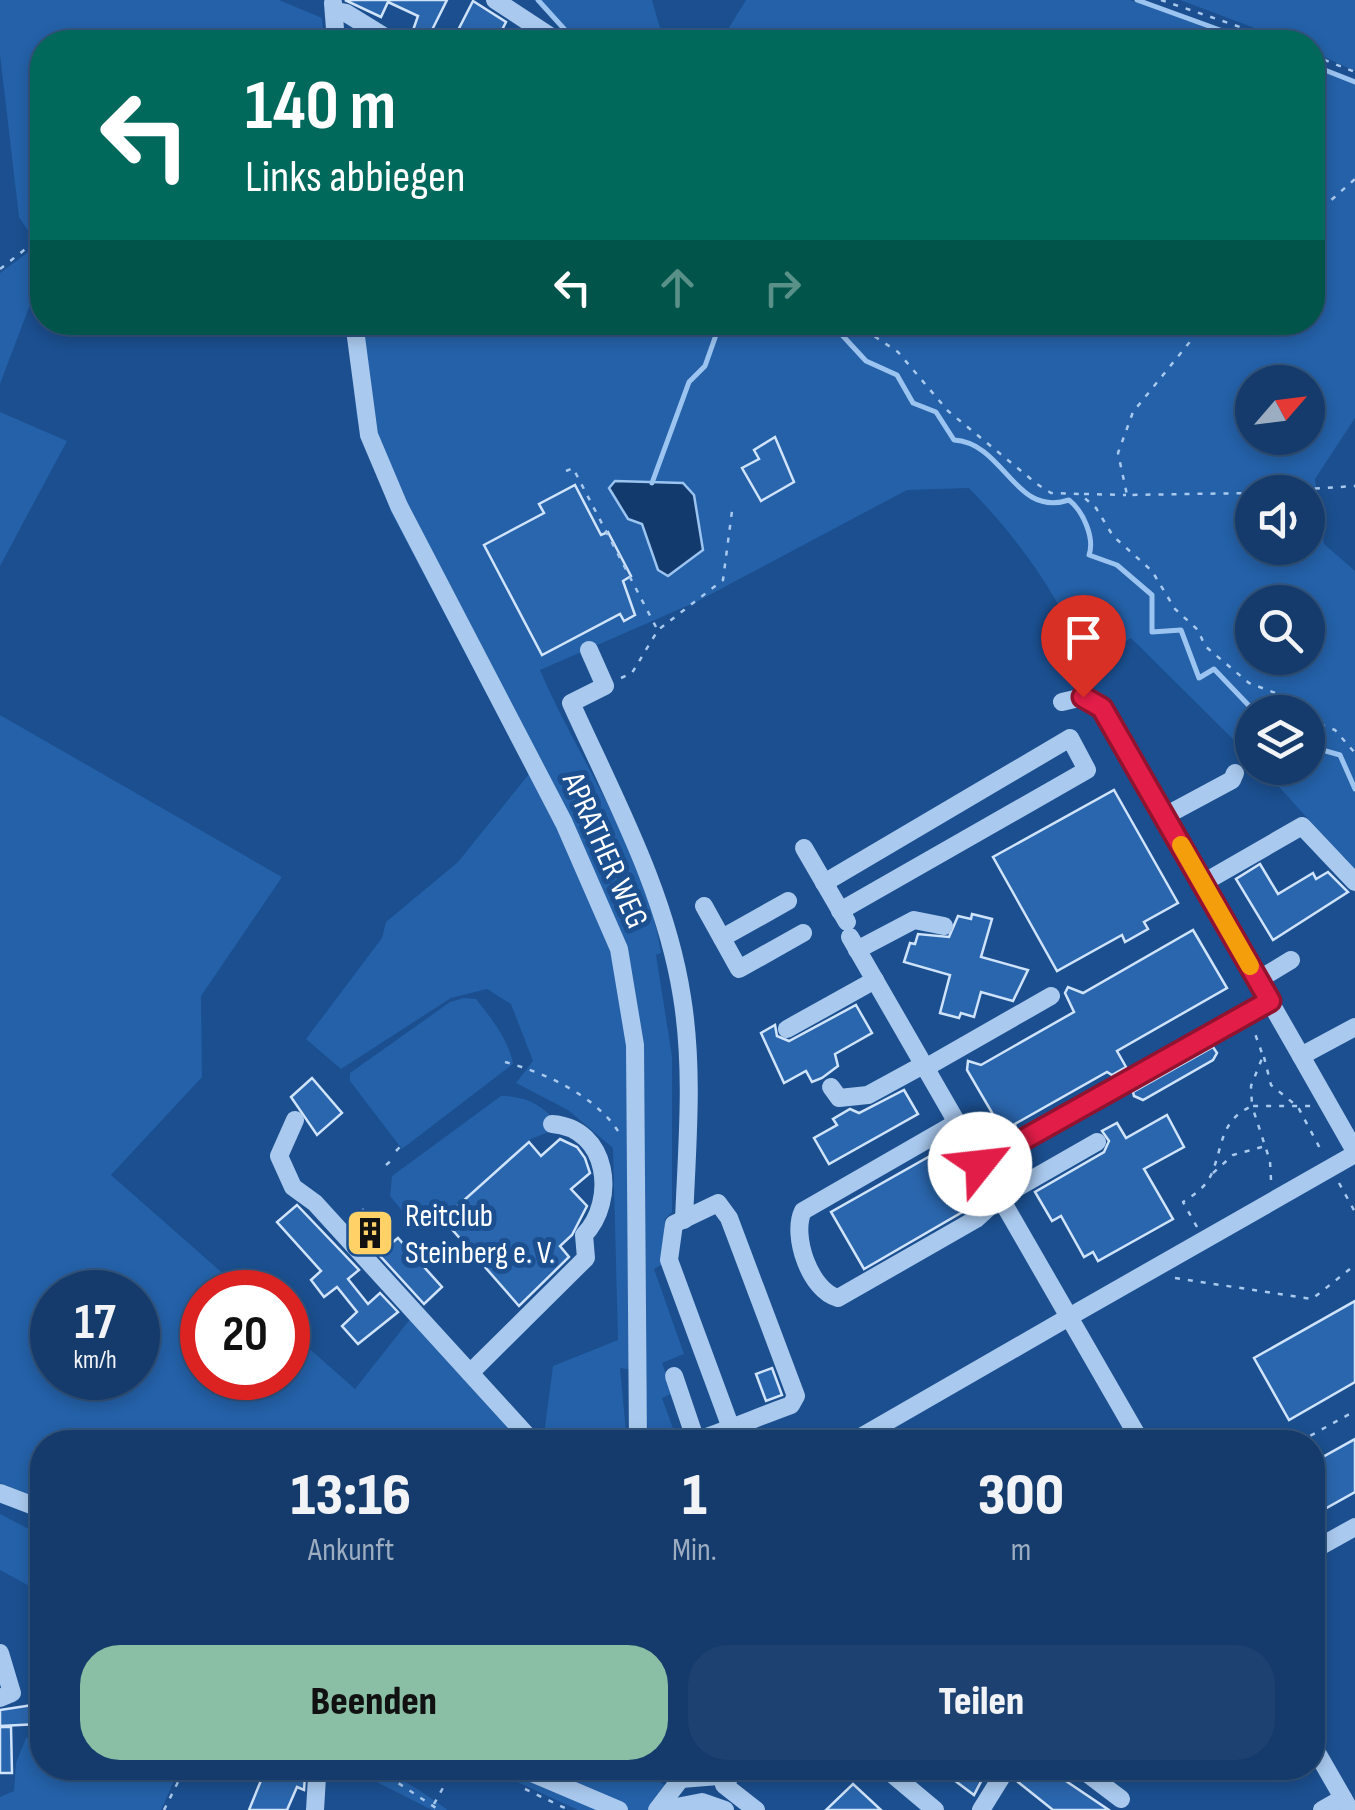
<!DOCTYPE html>
<html lang="de">
<head>
<meta charset="utf-8">
<style>
	:root { --surface:#143b6b; --page:#1d4271; --text:#f1f3f6; --muted:#9dadc1; --line:#33557e; --accent:#8abfa5 }
	body { margin:0; font-family:"Sofia Sans Condensed",sans-serif; background:var(--page); color:var(--text); height:100vh; display:flex; flex-direction:column; font-size:38px; white-space:nowrap }
	* { box-sizing:border-box; margin:0 }
	p { font-size:32px; color:var(--muted) }
	.icon { flex:none; width:55px; height:55px; fill:none; stroke:currentColor; stroke-width:2; stroke-linecap:round; stroke-linejoin:round }
	.map { position:relative; flex:1; overflow:hidden }
	.details { position:absolute; left:30px; top:1430px; width:1295px; height:350px; display:flex; flex-direction:column; background:var(--surface); border-radius:40px; box-shadow:0 5px 15px #0003,0 0 0 2px var(--line) }
	.details>* { flex:none }
	.top-card { position:absolute; left:30px; top:30px; width:1295px; height:305px; border-radius:40px; box-shadow:0 5px 15px #0003,0 0 0 2px var(--line); background:#00695c; color:#fff; overflow:hidden }
	.needle { width:65px; rotate:62deg }
	.fabs { position:absolute; left:1235px; top:365px; display:grid; gap:20px }
	.fabs a { display:grid; place-items:center; width:90px; height:90px; border-radius:50%; background:var(--surface); box-shadow:0 5px 15px #0003,0 0 0 2px var(--line); font-size:50px }
	.speed { position:absolute; left:30px; top:1270px; display:flex; gap:20px; font-size:50px; font-weight:700; text-align:center }
	.speed>* { display:grid; place-content:center; width:130px; height:130px; border-radius:50%; background:var(--surface); box-shadow:0 5px 15px #0003,0 0 0 2px var(--line); line-height:1 }
	.speed small { font-size:25px; font-weight:400 }
	.speed .limit { border:15px solid #d22; background:#fff; color:#111 }
	.pin { position:absolute; display:grid; place-items:center; width:85px; height:85px; color:#fff; margin:-102px -42px; border-radius:50% 50% 50% 0; rotate:-45deg; box-shadow:0 0 10px #0007 }
	.pin .icon { rotate:45deg }
	.me { position:absolute; width:110px; margin:-55px; rotate:61deg; stroke-linejoin:round; filter:drop-shadow(0 0 8px #0008) }
	.turn { display:flex; align-items:center; gap:35px; height:210px; padding:0 50px; font-size:45px }
	.turn .icon { width:130px; height:130px; stroke-width:2.5 }
	.turn b { display:block; font-size:70px; line-height:85px }
	.lanes { display:flex; align-items:center; height:95px; padding:0 50px; background:#0003; justify-content:center; gap:50px; direction:ltr }
	.lanes .off { opacity:.35 }
	.eta { display:flex; justify-content:space-evenly; align-items:center; height:170px; text-align:center }
	.eta b { font-size:60px; font-weight:800; line-height:70px }
	.action { display:flex; gap:20px; margin-top:auto; padding:20px 50px }
	.action a { flex:1; height:115px; border-radius:40px; background:var(--accent); color:#111; font-size:40px; font-weight:800; line-height:115px; text-align:center }
	.action a+a { background:var(--page); color:var(--text) }
	.map>svg:first-child { display:block }
	.green { fill:#2461a8; fill-rule:evenodd }
	.water { fill:#123a6d; stroke:#9cc4f0; stroke-width:2.5 }
	.lines { fill:none; stroke-linecap:round; stroke-linejoin:round }
	.stream { stroke:#9cc4f0; stroke-width:5 }
	.building { fill:#2a66ad; stroke:#cfe3fa; stroke-width:2.5 }
	.path { stroke:#a9c9ee; stroke-width:2.5; stroke-dasharray:5 8; stroke-linecap:butt }
	.minor { stroke:#a9c9ee; stroke-width:18 }
	.route-casing { stroke:#92132f; stroke-width:25 }
	.route { stroke:#e11d48; stroke-width:18 }
	.slow { stroke:#f59e0b; stroke-width:18 }
	.labels { text-anchor:middle; stroke-width:10; stroke-linejoin:round; paint-order:stroke }
	.street-label { font-size:32px; fill:#fff; stroke:#1b4f8f }
	.poi-label { font-size:32px; fill:#fff; stroke:#1b4f8f; text-anchor:start }
</style>
</head>
<body>
<div class="map">
<svg width="1355" height="1810" viewBox="0 0 1355 1810">
	<rect width="100%" height="100%" fill="#1b4f8f"/>
	<g class="green">
		<path d="M0 0H279L322 18 324 42H42V226L29 232 19 217 0 55Z"/>
		<path d="M537 0H652L664 42H578Z"/>
		<path d="M746 0H1130L1252 42H720Z"/>
		<path d="M1180 0H1355V71L1313 52 1312 42H1292Z"/>
		<path d="M1313 66 1355 83V418L1315 479 1324 544 1355 571V871L1262 768H1308V712H1252V758L1131 638 1087 664C1059 595 1021 542 969 488L907 490 696 602 540 670C580 764 646 850 661 953L656 955 672 1056V1212L665 1219 663 1264 654 1269 684 1354 662 1363 673 1393 662 1398 675 1434 687 1431 686 1439 648 1442 645 1372 620 1368 627 1442H543L553 1366 618 1340 613 1148 568 1110 516 1083 533 1061 511 1004 487 989 451 998 341 1069 306 1039 382 938 386 922 458 862 529 774 391 512 357 419 348 328 358 322H1312ZM1252 382H1308V438H1252ZM1252 492H1308V548H1252ZM1252 602H1308V658H1252Z"/>
		<path d="M42 242V273L0 384V273Z"/>
		<path d="M0 412 67 441 0 566Z"/>
		<path d="M0 715 282 877 201 996 202 1077 111 1175 244 1292H202V1378H288V1330L355 1389 411 1318 526 1442H42V1499L0 1483ZM52 1292H138V1378H52Z"/>
		<path d="M464 998 476 999C491 1018 509 1040 513 1064L402 1149 350 1081V1073L450 1002Z"/>
		<path d="M501 1096C522 1096 537 1102 552 1117L551 1131 531 1139 433 1228 418 1230 390 1196 392 1176Z"/>
		<path d="M0 1514 42 1536V1593L0 1570Z"/>
		<path d="M26 1738H42V1768H180L161 1810H0V1797L14 1791 16 1763Z"/>
		<path d="M349 1768C391 1767 414 1787 448 1810H432Z"/>
		<path d="M487 1768H641L667 1787 650 1810H578Z"/>
	</g>
	<path class="water" d="M615 481 683 483 694 495 703 550 668 576 658 570 642 524 628 519 609 488Z"/>
	<g class="lines">
		<g class="stream">
			<path d="M538 0 576 42"/>
			<path d="M1137 0 1253 42"/>
			<path d="M1312 65 1355 82"/>
			<path d="M830 322 866 361 897 375 913 403 936 412 954 440C1005 443 1014 518 1069 500 1083 511 1095 538 1089 555L1117 565 1152 595V632L1181 630 1199 678 1214 669 1255 712"/>
			<path d="M652 483 689 382 705 366 716 335 710 326 701 322"/>
			<path d="M1308 746 1340 755 1355 789"/>
		</g>
	</g>
	<g class="building">
		<path d="M345 0H447L426 42 411 36 418 16 388 2 381 17Z"/>
		<path d="M473 1 506 22 496 42H452Z"/>
		<path d="M775 437 794 482 761 501 742 468 759 459 754 450Z"/>
		<path d="M575 485 601 535 608 532 631 576 623 581 635 615 624 621 620 614 542 655 484 545 544 513 539 504Z"/>
		<path d="M1114 790 1178 903 1144 922 1148 929 1125 942 1122 935 1057 971 993 857Z"/>
		<path d="M1260 864 1278 894 1313 873 1316 879 1328 872 1348 892 1273 940 1236 879Z"/>
		<path d="M972 914 992 919 981 957 1028 970 1013 1001 981 992 974 1017 961 1013 959 1018 940 1013 950 975 904 962 910 943 915 944 918 934 949 937 958 916 971 919Z"/>
		<path d="M1193 930 1227 988 1117 1051 1126 1067 1112 1075 1107 1072 1015 1124 1016 1130 1005 1135 967 1070 968 1061 981 1065 1074 1012 1065 993 1068 987 1083 993Z"/>
		<path d="M856 1005 872 1033 835 1054 838 1066 822 1078 812 1082 806 1071 784 1083 761 1033 775 1025 777 1036 789 1041Z"/>
		<path d="M1213 1047 1217 1053 1213 1060 1143 1100 1134 1096 1133 1092Z"/>
		<path d="M312 1078 342 1113 317 1135 291 1097Z"/>
		<path d="M904 1090 918 1114 829 1164 814 1138 837 1125 833 1119 850 1109 859 1113Z"/>
		<path d="M1167 1115 1184 1147 1144 1169 1173 1219 1098 1261 1093 1252 1084 1257 1061 1216 1052 1221 1035 1192 1104 1152 1109 1141 1102 1131 1117 1123 1126 1138Z"/>
		<path d="M560 1139 577 1147 585 1158 590 1173 571 1189 587 1206 572 1235 560 1246 569 1257 519 1306 443 1219 529 1142 541 1156Z"/>
		<path d="M939 1151 971 1207 864 1269 831 1212Z"/>
		<path d="M297 1205 359 1270 348 1279 368 1304 380 1293 398 1312 358 1344 342 1326 357 1312 337 1287 324 1297 311 1280 321 1271 277 1222Z"/>
		<path d="M363 1210 393 1242 398 1238 442 1287 424 1304 349 1222Z"/>
		<path d="M1355 1301V1382L1289 1420 1254 1358Z"/>
		<path d="M772 1368 782 1395 766 1401 756 1374Z"/>
		<path d="M1355 1439V1492L1312 1516V1463Z"/>
		<path d="M39 1704V1724L0 1726V1710Z"/>
		<path d="M0 1727H11L12 1773H0Z"/>
		<path d="M241 1768H284L305 1776 304 1790 297 1787 287 1810H249L262 1778Z"/>
		<path d="M938 1768H988L974 1795Z"/>
		<path d="M1029 1768H1058L1054 1773 1109 1810H1053L1018 1782Z"/>
		<path d="M853 1784 881 1810H826Z"/>
	</g>
	<g class="lines">
		<g class="path">
			<path d="M1161 0 1284 42"/>
			<path d="M1312 55 1355 72"/>
			<path d="M1312 217 1355 179"/>
			<path d="M0 269 42 236"/>
			<path d="M853 322 898 352 948 411 1037 484 1051 493 1080 494 1096 508 1113 536 1152 571 1175 609 1198 630 1205 646 1249 683 1278 694 1297 712"/>
			<path d="M1206 322 1133 412 1118 453 1127 495 1252 493"/>
			<path d="M566 471 573 468 657 629"/>
			<path d="M1263 492 1355 486"/>
			<path d="M1084 494 1126 495"/>
			<path d="M621 678 632 673 658 630 723 580 732 511"/>
			<path d="M1308 720 1335 730 1355 753"/>
			<path d="M1264 1057 1271 1085 1298 1107 1323 1154"/>
			<path d="M505 1062C545 1073 594 1095 618 1131"/>
			<path d="M396 1151 400 1147"/>
			<path d="M386 1165 394 1158"/>
			<path d="M1213 1173 1233 1155 1262 1147"/>
			<path d="M1271 1180 1270 1161 1252 1106H1311"/>
			<path d="M1339 1183 1355 1212"/>
			<path d="M1197 1227 1183 1202C1195 1194 1206 1187 1212 1173 1223 1146 1220 1120 1252 1106L1251 1086 1263 1056 1253 1028"/>
			<path d="M1175 1278 1312 1299 1355 1265"/>
			<path d="M1299 1442 1355 1411"/>
			<path d="M363 1768 392 1779 439 1810"/>
			<path d="M478 1768 513 1784"/>
			<path d="M525 1789 569 1810"/>
			<path d="M434 1804 454 1768"/>
			<path d="M164 1810 185 1768"/>
		</g>
		<g class="minor">
			<path d="M495 0 559 42"/>
			<path d="M333 3 336 42"/>
			<path d="M334 11 346 13 393 42"/>
			<path d="M354 322 369 435 399 506 564 823 619 949 635 1045 638 1442"/>
			<path d="M589 650 605 686 571 703C614 798 666 893 682 997 694 1071 687 1145 684 1220"/>
			<path d="M1062 702 1083 697 1102 708 1301 1056 1355 1027"/>
			<path d="M1165 816 1232 780 1235 773"/>
			<path d="M804 848 847 922"/>
			<path d="M824 883 1070 738 1087 770 840 911"/>
			<path d="M1203 883 1302 826 1355 882"/>
			<path d="M704 906 739 969 803 933"/>
			<path d="M850 937 1069 1317 852 1442"/>
			<path d="M722 938 788 901"/>
			<path d="M857 950 914 920 944 926"/>
			<path d="M1258 980 1291 960"/>
			<path d="M787 1029 875 980"/>
			<path d="M1301 1056 1355 1151"/>
			<path d="M925 1068 1051 996"/>
			<path d="M831 1087 839 1098 868 1095 923 1065"/>
			<path d="M295 1120 279 1156 293 1187 315 1203 533 1442"/>
			<path d="M956 1123 803 1211C791 1235 810 1291 838 1298L976 1219 999 1198 1097 1142"/>
			<path d="M980 1164 1270 1001"/>
			<path d="M470 1373 586 1258 584 1235C617 1201 609 1128 552 1124"/>
			<path d="M674 1376 696 1441"/>
			<path d="M692 1442C725 1431 758 1417 791 1405L796 1396 729 1218 718 1203 674 1224 669 1260 731 1428 740 1442"/>
			<path d="M1141 1442 1069 1317 1355 1154"/>
			<path d="M0 1493 42 1509"/>
			<path d="M1312 1551 1355 1527"/>
			<path d="M0 1653 12 1693 0 1698"/>
			<path d="M1312 1744 1350 1810"/>
			<path d="M520 1768 619 1810"/>
			<path d="M736 1768 724 1785 756 1810"/>
			<path d="M885 1768 935 1810"/>
			<path d="M1080 1768 1121 1799"/>
			<path d="M681 1779 731 1775"/>
			<path d="M315 1810 317 1777"/>
			<path d="M657 1810 689 1768"/>
			<path d="M661 1810 702 1802 725 1810"/>
			<path d="M981 1810 1007 1768"/>
			<path d="M1322 1810 1343 1798"/>
		</g>
	</g>
	<g class="lines">
		<g class="route-casing">
			<path id="route" d="M980 1164 1270 1001 1102 708 1083 697"/>
		</g>
		<use href="#route" class="route"/>
		<path class="slow" d="M1181 845 1250 966"/>
	</g>
	<defs>
		<g id="building-square" transform="scale(2.5)"><rect x="-9" y="-9" width="18" height="18" rx="4" fill="#ffd166" stroke="#1b4f8f"/><path d="M-4-6H4V6H1V3H-1V6H-4ZM-2.5-4.3h1.7v1.8h-1.7ZM.8-4.3h1.7v1.8H.8ZM-2.5-1h1.7V.8h-1.7ZM.8-1h1.7V.8H.8Z" fill="#111"/></g>
	</defs>
	<g fill-rule="evenodd">
		<use href="#building-square" x="370" y="1233"/>
	</g>
	<g class="labels">
		<g class="street-label">
			<text transform="translate(606 850) rotate(66)" y="11">APRATHER WEG</text>
		</g>
		<g class="poi-label">
			<text x="405" y="1226">Reitclub<tspan x="405" dy="37">Steinberg e. V.</tspan></text>
		</g>
	</g>
</svg>
<div class="fabs">
<a><svg class="needle" viewBox="-14 -14 28 28"><path d="M0-13l5 13h-10z" fill="#e53935"/><path d="M0 13l5-13h-10z" fill="#9dadc1"/></svg></a>
<a><svg class="icon" aria-label="sound" viewBox="0 0 24 24"><path d="M4 9h4l5-4v14l-5-4H4zM17 9q2 3 0 6"/></svg></a>
<a><svg class="icon" aria-label="search" viewBox="0 0 24 24"><circle cx="10" cy="10" r="6"/><path d="M15 15l6 6"/></svg></a>
<a><svg class="icon" aria-label="layers" viewBox="0 0 24 24"><path d="M12 4l9 5-9 5-9-5zM3 14l9 5 9-5"/></svg></a>
</div>
<div class="speed"><div>17<small>km/h</small></div><div class="limit">20</div></div>
<div class="pin" style="left:1083px;top:697px;background:#d93025"><svg class="icon" aria-label="arrive" viewBox="0 0 24 24"><path d="M6 21V4h12l-3 4 3 4H6"/></svg></div>
<svg class="me" style="left:980px;top:1164px" viewBox="-20 -20 40 40"><circle r="19" fill="#fff"/><path d="M0-13L10 11 0 6-10 11z" fill="#e11d48"/></svg>
<div class="top-card">
<div class="turn"><svg class="icon" aria-label="left" viewBox="0 0 24 24"><path d="M17 20v-9H6M10 6l-5 5 5 5"/></svg><div><b>140 m</b>Links abbiegen</div></div>
<div class="lanes"><svg class="icon" aria-label="left" viewBox="0 0 24 24"><path d="M17 20v-9H6M10 6l-5 5 5 5"/></svg><svg class="icon off" aria-label="ahead" viewBox="0 0 24 24"><path d="M12 20V5M6 11l6-6 6 6"/></svg><svg class="icon off" aria-label="right" viewBox="0 0 24 24"><path d="M7 20v-9h11M14 6l5 5-5 5"/></svg></div>
</div>
<section class="details">
<div class="eta">
<div><b>13:16</b><p>Ankunft</p></div>
<div><b>1</b><p>Min.</p></div>
<div><b>300</b><p>m</p></div>
</div>
<div class="action"><a>Beenden</a><a>Teilen</a></div>
</section>
</div>
</body>
</html>
